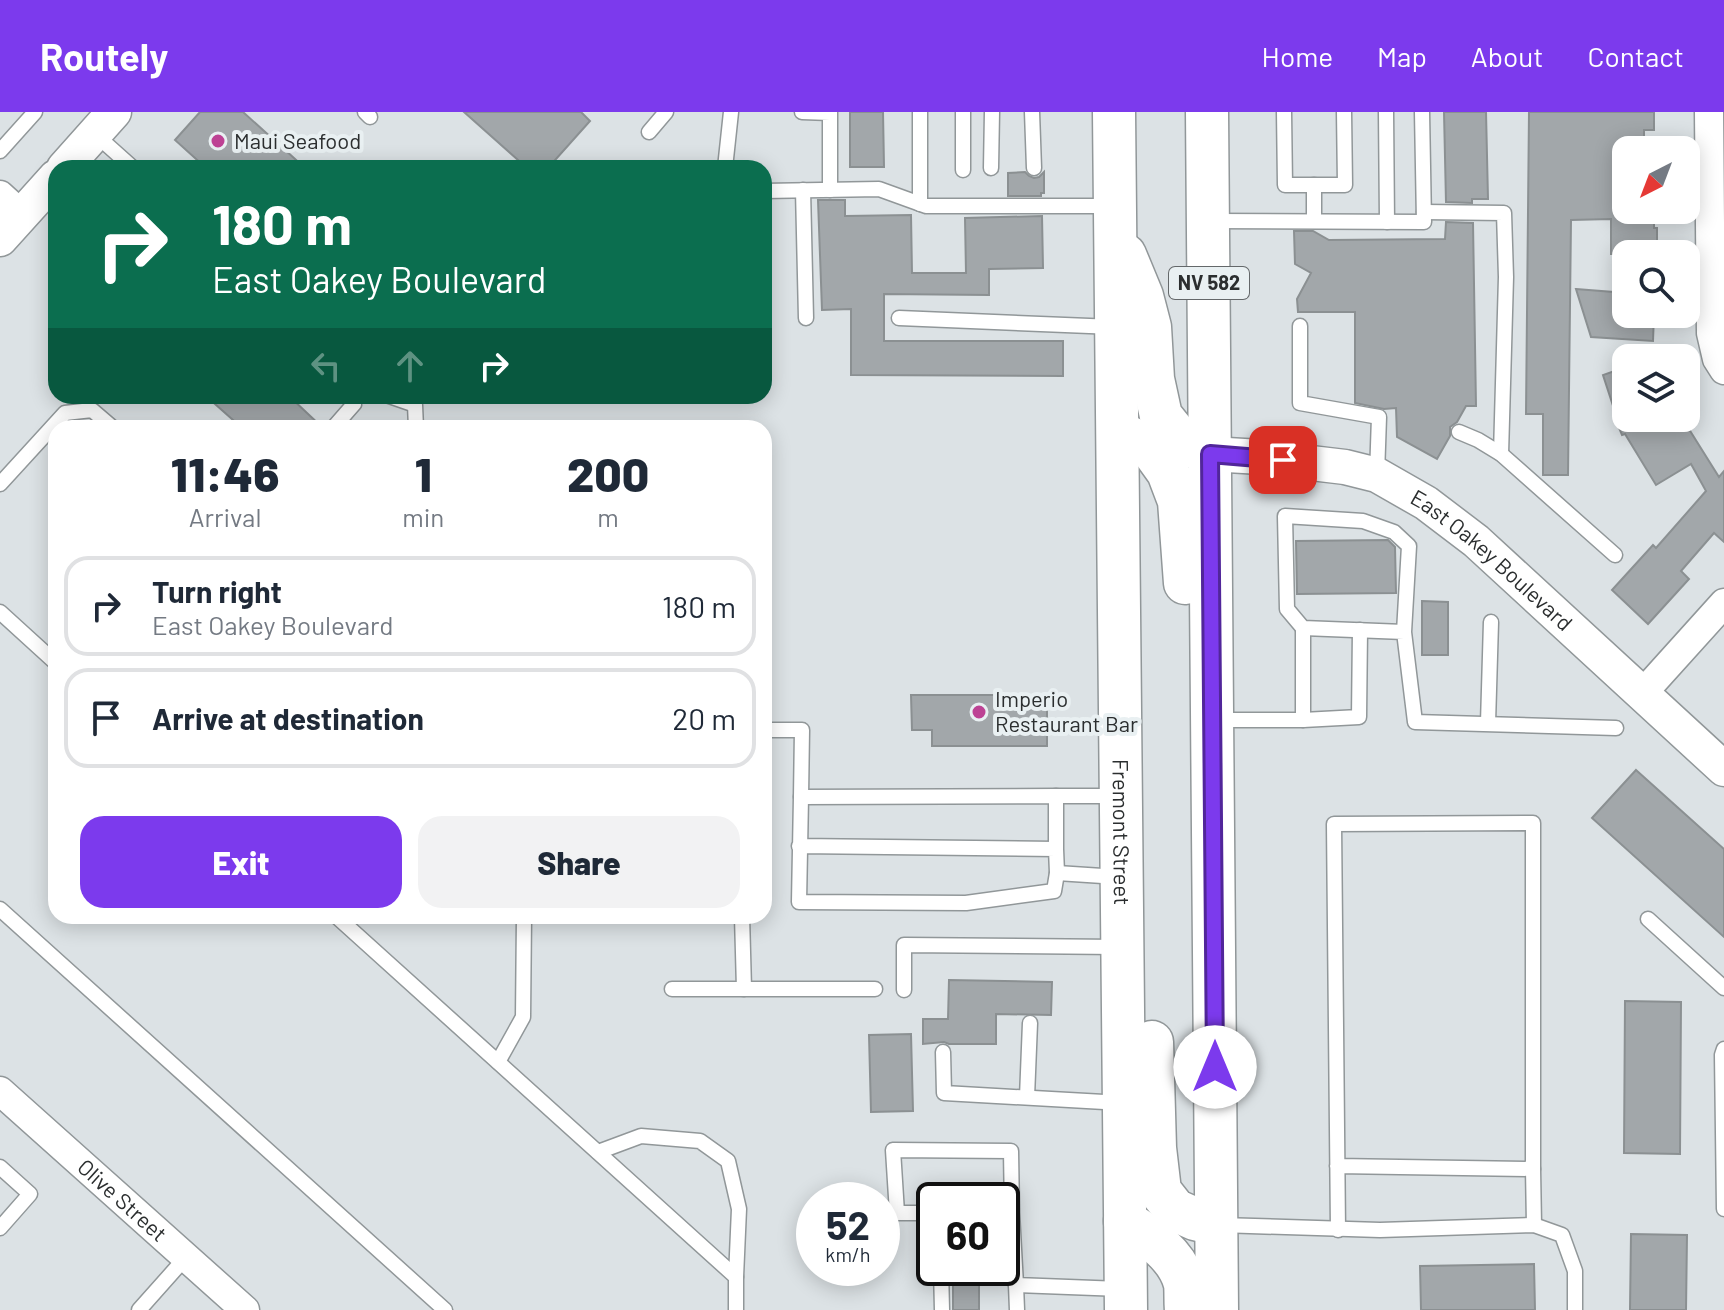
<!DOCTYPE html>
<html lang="en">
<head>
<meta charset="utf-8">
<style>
	:root { --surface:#fff; --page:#f2f2f3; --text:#1f2937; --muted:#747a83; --line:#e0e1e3; --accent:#7c3aed }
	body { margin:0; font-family:Barlow,sans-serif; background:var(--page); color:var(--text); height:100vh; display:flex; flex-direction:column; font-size:30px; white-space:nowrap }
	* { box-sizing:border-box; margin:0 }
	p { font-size:26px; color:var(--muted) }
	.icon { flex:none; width:44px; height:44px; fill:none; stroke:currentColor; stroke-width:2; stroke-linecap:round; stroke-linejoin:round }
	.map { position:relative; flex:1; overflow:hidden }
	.drawer { position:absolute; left:48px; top:308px; width:724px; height:504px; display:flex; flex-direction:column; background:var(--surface); border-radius:24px; box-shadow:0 4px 20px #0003 }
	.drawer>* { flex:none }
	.banner { position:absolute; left:48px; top:48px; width:724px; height:244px; border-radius:24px; box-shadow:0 4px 20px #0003; background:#0b6e4f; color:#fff; overflow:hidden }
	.needle { width:52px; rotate:222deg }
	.fabs { position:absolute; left:1612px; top:24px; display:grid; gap:16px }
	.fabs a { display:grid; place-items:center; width:88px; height:88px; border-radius:16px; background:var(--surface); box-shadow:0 4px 20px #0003; font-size:40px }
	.speed { position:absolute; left:796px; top:1070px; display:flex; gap:16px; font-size:40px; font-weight:700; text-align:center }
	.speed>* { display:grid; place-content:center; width:104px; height:104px; border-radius:50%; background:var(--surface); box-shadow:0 4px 20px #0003; line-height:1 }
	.speed small { font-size:20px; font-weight:400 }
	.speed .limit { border:4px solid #111; border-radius:12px; background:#fff; color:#111 }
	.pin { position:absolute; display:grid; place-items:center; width:68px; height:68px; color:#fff; margin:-34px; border-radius:16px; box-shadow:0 4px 12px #0006 }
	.me { position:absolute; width:88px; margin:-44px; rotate:0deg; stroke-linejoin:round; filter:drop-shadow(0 0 6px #0008) }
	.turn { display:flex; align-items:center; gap:28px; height:168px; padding:0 32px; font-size:36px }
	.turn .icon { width:104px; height:104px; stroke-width:2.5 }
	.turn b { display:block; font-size:56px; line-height:68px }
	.lanes { display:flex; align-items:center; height:76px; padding:0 32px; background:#0003; justify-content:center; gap:40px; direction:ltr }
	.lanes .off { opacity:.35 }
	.eta { display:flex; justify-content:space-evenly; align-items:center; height:136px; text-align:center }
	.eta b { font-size:48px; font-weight:800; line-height:56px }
	.cta { display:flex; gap:16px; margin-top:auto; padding:16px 32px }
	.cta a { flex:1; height:92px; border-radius:24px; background:var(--accent); color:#fff; font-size:32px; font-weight:800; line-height:92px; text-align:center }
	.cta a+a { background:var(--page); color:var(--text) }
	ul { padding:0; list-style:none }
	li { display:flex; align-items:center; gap:24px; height:100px; margin:0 16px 12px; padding:0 16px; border:4px solid var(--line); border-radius:24px }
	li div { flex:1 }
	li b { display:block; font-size:30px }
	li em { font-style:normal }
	header { display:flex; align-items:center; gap:48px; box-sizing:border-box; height:112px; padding:0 40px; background:var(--accent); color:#fff }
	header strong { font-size:38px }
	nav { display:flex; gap:44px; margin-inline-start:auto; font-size:28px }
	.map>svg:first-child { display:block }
	.building { fill:#a2a7aa; stroke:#8b9092; stroke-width:2 }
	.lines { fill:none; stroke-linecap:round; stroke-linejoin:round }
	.service-casing { stroke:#919799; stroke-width:17 }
	.minor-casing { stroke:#919799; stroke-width:31 }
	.tertiary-casing { stroke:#919799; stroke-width:37 }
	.primary-casing { stroke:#919799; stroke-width:45 }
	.service { stroke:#fff; stroke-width:14 }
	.minor { stroke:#fff; stroke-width:28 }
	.tertiary { stroke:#fff; stroke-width:34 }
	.primary { stroke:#fff; stroke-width:42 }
	.route-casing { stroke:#51269a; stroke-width:20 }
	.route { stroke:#7c3aed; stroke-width:14 }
	.poi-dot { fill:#bd4294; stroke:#e9f0f2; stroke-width:3 }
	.labels { text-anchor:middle; stroke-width:8; stroke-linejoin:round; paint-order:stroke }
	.shield { fill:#e9f0f2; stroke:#64686a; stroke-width:2 }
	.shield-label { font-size:20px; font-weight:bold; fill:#2b2e2f }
	.poi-label { font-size:22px; fill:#2b2e2f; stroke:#e9f0f2; text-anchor:start }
	.street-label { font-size:22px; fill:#2b2e2f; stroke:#e9f0f2 }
</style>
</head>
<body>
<header>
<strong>Routely</strong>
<nav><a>Home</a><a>Map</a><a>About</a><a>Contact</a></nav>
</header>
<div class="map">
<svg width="1724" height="1198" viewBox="0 0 1724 1198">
	<rect width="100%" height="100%" fill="#dce2e5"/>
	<g class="building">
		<path d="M200 0H243L305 56H206L175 28Z"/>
		<path d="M464 0H581L590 9 548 56H527Z"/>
		<path d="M850 0H883L884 55H850Z"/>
		<path d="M1444 0H1486L1488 87H1472V91L1446 90Z"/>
		<path d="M1529 0H1654V18H1644V38H1626V98H1654V116H1657V142H1611V107L1571 108 1568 363H1543V302H1526Z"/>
		<path d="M1025 60 1029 64 1034 66 1039 65 1044 60V81H1041V84H1008V61Z"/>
		<path d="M818 88H845V104L911 103 912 161H966L965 106 1042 104 1043 156 989 157V183L884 182V229H1063V264L851 263V197L822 198Z"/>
		<path d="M1446 110 1473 111 1476 294H1466L1457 310 1450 315V324L1437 347 1397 325 1396 296 1384 297 1355 291V200H1298L1297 187 1311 161 1295 152 1294 119H1313L1329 128 1445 127Z"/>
		<path d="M1576 177 1626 181V202H1654L1653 229 1591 225Z"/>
		<path d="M1626 255V306H1682L1719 365 1724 359V430L1714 421 1681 459 1689 467 1648 512 1612 478 1653 433 1656 436 1706 379 1691 352 1656 373 1625 322 1622 323 1615 306H1617L1603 263Z"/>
		<path d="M206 284H289L323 316H242Z"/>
		<path d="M1388 428 1395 435 1396 481 1297 482 1296 429Z"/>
		<path d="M1422 489 1448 490V543H1422Z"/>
		<path d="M911 583H1047V634H932V618H912Z"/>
		<path d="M1636 658 1724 737V825L1592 706Z"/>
		<path d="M949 868 1052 870 1051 903 996 902V932H949L944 930 923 932V907H948Z"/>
		<path d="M1625 889 1681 890 1680 1042 1624 1041Z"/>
		<path d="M911 922 913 999 871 1000 869 923Z"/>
		<path d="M1631 1122 1687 1123 1686 1198H1630Z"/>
		<path d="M1534 1152 1535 1198H1421L1420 1154Z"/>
		<rect x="953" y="1156" width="26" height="42"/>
	</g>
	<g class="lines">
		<g class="service-casing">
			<g id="service">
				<path d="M365 0 370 5"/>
				<path d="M802 0 830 1V78"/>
				<path d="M920 0V92"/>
				<path d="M963 0V58"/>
				<path d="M1032 0 1034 56"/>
				<path d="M1284 0 1285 73H1314V109"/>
				<path d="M1386 0 1387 110"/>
				<path d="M649 20 666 0"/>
				<path d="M95 22 133 56"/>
				<path d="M0 39 35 0"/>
				<path d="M725 56 731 0"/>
				<path d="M991 56 992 0"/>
				<path d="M1314 73H1345L1344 0"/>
				<path d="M803 78 806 206"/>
				<path d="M764 79 879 77 926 94H1113"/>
				<path d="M1424 100 1504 101 1506 165 1501 342"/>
				<path d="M1213 109 1424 110 1422 0"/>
				<path d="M899 206 1114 215"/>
				<path d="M1300 214V291L1379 305 1377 363"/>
				<path d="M389 284 415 293 416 316"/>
				<path d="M333 316 354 292 351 284"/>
				<path d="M1459 320 1478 328 1501 342 1615 443"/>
				<path d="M0 372 65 301 92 298 113 316"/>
				<path d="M0 500 56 551"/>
				<path d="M1404 520 1303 516 1287 497 1285 404 1363 409 1394 420 1409 434 1404 520 1415 610 1616 616"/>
				<path d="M1216 608H1303L1359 605 1360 518"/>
				<path d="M1303 608V516"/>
				<path d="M1488 611 1491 510"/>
				<path d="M764 618H802L801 685"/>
				<path d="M1056 684H1117"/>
				<path d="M799 734 1056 737 1057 761 1054 779 966 791 799 790 801 685 1056 684V737"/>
				<path d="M1057 761 1118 765"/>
				<path d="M0 797 445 1198"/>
				<path d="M336 804 736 1165V1198"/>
				<path d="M742 804 744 877"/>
				<path d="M1648 807 1724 876"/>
				<path d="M672 877H875"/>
				<path d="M904 878V833L1118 835"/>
				<path d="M1724 937 1722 943 1724 1097"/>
				<path d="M943 940 944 981 1122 991"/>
				<path d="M498 950 523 905 524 804"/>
				<path d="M1027 985 1030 911"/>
				<path d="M598 1040 641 1024 700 1029 728 1049 739 1097 736 1165"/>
				<path d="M1337 1054 1533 1057V711L1334 712 1338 1118"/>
				<path d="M0 1055 30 1082 0 1116"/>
				<path d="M1533 1057 1534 1113"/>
				<path d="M934 1101H897L893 1038 1011 1039 1012 1101 1016 1173 1121 1177"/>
				<path d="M1220 1113 1380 1118 1534 1113 1562 1123 1575 1159V1198"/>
				<path d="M941 1156 942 1198"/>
				<path d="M1016 1173 1017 1198"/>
				<path d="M139 1198 187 1144"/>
			</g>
		</g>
		<g class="minor-casing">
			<g id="minor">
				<path d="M1709 0 1711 221 1717 247 1724 258"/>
				<path d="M0 83 22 103"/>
				<path d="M1642 582 1724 491"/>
				<path id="s1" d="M0 979 245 1198"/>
			</g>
		</g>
		<g class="tertiary-casing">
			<g id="tertiary">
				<path d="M64 56 114 0"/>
				<path d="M0 127 56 65"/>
				<path id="s2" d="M1210 342 1261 345 1345 355 1377 363 1426 391 1476 429 1724 657"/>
			</g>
		</g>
		<g class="primary-casing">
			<g id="primary">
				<path id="s3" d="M1114 0 1126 1198"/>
				<path d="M1207 0 1217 1198"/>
				<path d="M1125 143 1142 184 1150 215 1153 267 1161 304 1182 330 1210 342"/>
				<path d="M1118 320 1150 335 1168 360 1179 389 1185 471"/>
				<path d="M1152 930 1155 1036 1160 1079 1175 1098 1195 1107 1216 1112"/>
				<path d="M1125 1109C1149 1124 1178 1143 1185 1172 1186 1180 1185 1190 1186 1198"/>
			</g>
		</g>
		<use href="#service" class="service"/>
		<use href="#minor" class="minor"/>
		<use href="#tertiary" class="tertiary"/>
		<use href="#primary" class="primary"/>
	</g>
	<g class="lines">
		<g class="route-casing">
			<path id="route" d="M1215 955 1210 342 1283 348"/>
		</g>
		<use href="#route" class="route"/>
	</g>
	<g class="poi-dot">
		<circle cx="218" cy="29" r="8"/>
		<circle cx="979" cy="600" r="8"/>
	</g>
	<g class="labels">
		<rect class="shield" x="1169" y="155" width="80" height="32" rx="6"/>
		<g class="shield-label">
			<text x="1209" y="178">NV 582</text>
		</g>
		<g class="poi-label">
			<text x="234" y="37">Maui Seafood</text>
			<text x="995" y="595">Imperio<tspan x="995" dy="25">Restaurant Bar</tspan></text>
		</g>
		<g class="street-label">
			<text dy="8" stroke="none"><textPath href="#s2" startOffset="312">East Oakey Boulevard</textPath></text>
			<text dy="8" stroke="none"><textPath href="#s3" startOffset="720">Fremont Street</textPath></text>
			<text dy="8" stroke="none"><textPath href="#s1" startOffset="164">Olive Street</textPath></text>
		</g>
	</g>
</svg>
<div class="fabs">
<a><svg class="needle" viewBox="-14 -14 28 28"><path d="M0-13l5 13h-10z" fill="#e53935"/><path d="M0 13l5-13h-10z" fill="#747a83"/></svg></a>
<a><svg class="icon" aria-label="search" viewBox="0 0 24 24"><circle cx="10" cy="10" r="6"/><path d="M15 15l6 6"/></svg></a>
<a><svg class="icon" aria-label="layers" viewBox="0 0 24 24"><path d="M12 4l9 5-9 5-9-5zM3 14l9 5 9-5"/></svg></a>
</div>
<div class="speed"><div>52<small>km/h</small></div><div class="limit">60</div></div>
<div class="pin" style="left:1283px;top:348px;background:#d93025"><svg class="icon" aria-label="arrive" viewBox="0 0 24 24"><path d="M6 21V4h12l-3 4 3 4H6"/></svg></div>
<svg class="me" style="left:1215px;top:955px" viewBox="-20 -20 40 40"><circle r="19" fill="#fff"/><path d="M0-13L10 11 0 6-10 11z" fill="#7c3aed"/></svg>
<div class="banner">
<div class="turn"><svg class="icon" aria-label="right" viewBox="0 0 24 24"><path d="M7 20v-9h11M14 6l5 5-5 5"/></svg><div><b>180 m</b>East Oakey Boulevard</div></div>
<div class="lanes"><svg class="icon off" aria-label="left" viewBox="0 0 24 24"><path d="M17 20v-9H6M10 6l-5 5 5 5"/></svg><svg class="icon off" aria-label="ahead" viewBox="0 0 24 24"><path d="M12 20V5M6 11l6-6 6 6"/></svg><svg class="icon" aria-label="right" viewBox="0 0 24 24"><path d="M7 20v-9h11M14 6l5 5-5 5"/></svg></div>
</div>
<section class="drawer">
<div class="eta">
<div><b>11:46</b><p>Arrival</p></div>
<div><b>1</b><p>min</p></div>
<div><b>200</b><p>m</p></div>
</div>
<ul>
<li><svg class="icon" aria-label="right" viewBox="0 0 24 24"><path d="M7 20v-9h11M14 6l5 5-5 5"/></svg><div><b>Turn right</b><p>East Oakey Boulevard</p></div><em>180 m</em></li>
<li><svg class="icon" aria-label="arrive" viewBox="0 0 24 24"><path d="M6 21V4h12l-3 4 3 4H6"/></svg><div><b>Arrive at destination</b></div><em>20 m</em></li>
</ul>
<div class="cta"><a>Exit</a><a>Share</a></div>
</section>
</div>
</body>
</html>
